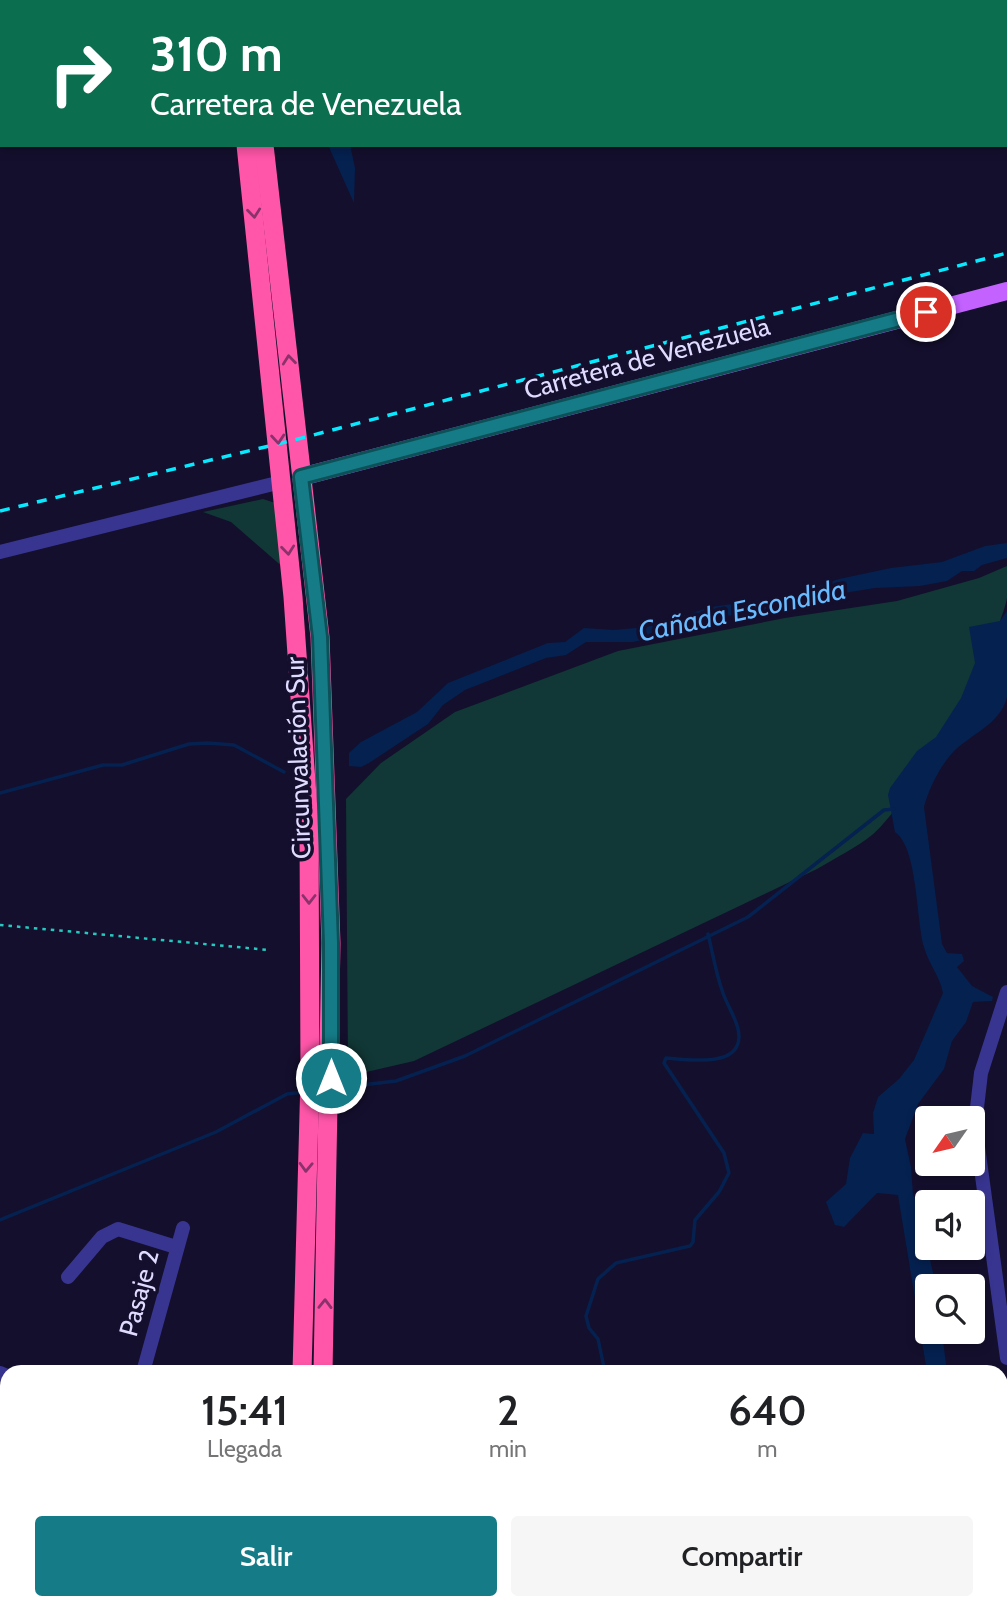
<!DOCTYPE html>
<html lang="es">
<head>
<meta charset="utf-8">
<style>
	:root { --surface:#fff; --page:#f6f6f6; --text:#202124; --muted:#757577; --accent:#157b87 }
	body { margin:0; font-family:Cabin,sans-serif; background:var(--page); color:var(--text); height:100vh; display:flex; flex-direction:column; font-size:26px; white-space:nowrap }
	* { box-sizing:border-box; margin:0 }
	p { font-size:23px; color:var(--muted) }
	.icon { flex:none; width:38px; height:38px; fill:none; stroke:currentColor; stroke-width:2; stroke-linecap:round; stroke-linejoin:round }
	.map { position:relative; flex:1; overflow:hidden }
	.sheet { position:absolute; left:0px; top:1365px; width:1008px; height:245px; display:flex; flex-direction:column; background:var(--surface); border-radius:21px 21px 0 0; box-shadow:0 4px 10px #0003 }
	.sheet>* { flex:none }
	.guide { position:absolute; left:0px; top:0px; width:1008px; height:147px; box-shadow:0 4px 10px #0003; background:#0b6e4f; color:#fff; overflow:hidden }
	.needle { width:46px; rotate:236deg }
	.fabs { position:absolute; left:915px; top:1106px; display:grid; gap:14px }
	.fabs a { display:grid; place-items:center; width:70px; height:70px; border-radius:7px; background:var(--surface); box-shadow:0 4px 10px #0003; font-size:35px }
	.pin { position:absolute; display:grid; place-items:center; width:60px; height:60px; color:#fff; margin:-30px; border:4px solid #fff; border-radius:50%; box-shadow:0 2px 7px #0007 }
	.me { position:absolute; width:77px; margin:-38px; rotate:0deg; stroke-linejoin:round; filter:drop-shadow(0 0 5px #0008) }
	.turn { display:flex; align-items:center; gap:24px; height:147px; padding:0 35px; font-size:32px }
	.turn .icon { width:91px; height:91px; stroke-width:2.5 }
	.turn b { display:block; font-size:49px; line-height:60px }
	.eta { display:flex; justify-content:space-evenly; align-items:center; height:119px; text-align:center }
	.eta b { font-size:42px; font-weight:600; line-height:49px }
	.cta { display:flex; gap:14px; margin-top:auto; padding:14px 35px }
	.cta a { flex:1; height:80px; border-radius:7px; background:var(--accent); color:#fff; font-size:28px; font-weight:600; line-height:80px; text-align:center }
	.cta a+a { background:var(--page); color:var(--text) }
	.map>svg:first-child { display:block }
	.green { fill:#113836 }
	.water { fill:#052150 }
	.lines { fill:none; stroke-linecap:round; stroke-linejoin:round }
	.stream { stroke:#052150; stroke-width:3.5 }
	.path { stroke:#24cabf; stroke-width:2.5; stroke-dasharray:3.5 5; stroke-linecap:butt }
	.minor { stroke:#383591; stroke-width:14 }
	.major { stroke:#c362ff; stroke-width:18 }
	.highway { stroke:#ff56a9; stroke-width:19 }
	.rail { stroke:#07e9ff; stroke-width:3.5; stroke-dasharray:10 9; stroke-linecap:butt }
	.oneway { stroke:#8a326b }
	.route-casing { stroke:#0e5058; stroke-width:18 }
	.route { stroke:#157b87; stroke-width:12 }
	.labels { text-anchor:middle; stroke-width:7; stroke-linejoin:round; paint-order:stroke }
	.street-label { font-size:26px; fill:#dfdbff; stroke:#140f2d }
	.water-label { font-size:28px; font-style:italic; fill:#69bbff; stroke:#140f2d }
</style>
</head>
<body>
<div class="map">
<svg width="1007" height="1610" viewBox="0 0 1007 1610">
	<rect width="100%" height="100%" fill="#140f2d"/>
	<g class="green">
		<path d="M263 499 275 503 285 569 231 522 203 512Z"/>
		<path d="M1007 566C1007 576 1007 588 1007 598 998 646 910 804 872 835 856 848 835 858 817 869L414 1061 362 1073 348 1067 346 799 381 763 455 712 618 651 785 618 897 601 979 578Z"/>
	</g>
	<g class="water">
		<path d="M328 145H350L355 168 354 203Z"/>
		<path d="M1007 543V558L982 565 974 571H962L947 581 920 586 875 588 844 593 798 607 710 618 676 633 633 642H586L566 655 546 658 465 690 443 705 428 724 369 763 361 767 349 766V753L361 742 417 712 448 683 548 643 565 642 584 628 614 630 647 627 711 607 790 596 839 579 891 568 942 562 985 546Z"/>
		<path d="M1007 611C1007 633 1007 677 1007 697 1001 723 972 734 955 750 941 764 929 788 924 807L942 944 947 953 962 954 964 961 957 967 972 986 993 997 992 1001 973 1002 966 1022 952 1041 944 1069 918 1104 905 1139 911 1167 913 1195 917 1202 936 1286H928V1332H942L947 1372H927L898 1195 877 1193 844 1227 835 1225 826 1202 846 1184 850 1158 863 1133 874 1134 873 1113 878 1097 899 1079 914 1060 943 993C940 976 928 963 924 947 916 919 918 848 895 832L888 795 890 788 917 751 936 737 961 698 975 663 969 627 1000 621Z"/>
	</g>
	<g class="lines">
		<g class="stream">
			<path d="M778 2 779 0"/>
			<path d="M0 144 2 141"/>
			<path d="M0 793 103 765H122L189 744 208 743 234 745 284 772"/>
			<path d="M336 1088 396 1081 465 1056 748 917 884 810 894 809"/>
			<path d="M0 1220 216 1132 287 1094 304 1092"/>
			<path d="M605 1372 598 1339 589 1328 586 1316 598 1279 616 1263 690 1246 693 1242 695 1220 719 1192 729 1173 724 1153 664 1063 666 1058C689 1060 747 1069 738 1029 735 1016 727 1005 723 993 716 974 713 954 708 934"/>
		</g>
		<path class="path" d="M0 925 269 950"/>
		<g class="minor">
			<path d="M0 552 281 482"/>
			<path d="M1007 992 981 1073 975 1125 1007 1358"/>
			<path d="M68 1277 102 1237 118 1229 176 1247"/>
			<path d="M143 1372 183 1228"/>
			<path d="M0 1373 7 1376"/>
			<path d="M0 1465 7 1469"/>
			<path d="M579 1603 673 1610"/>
			<path d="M98 1610 102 1603"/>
			<path d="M396 1610V1603"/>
		</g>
		<path class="major" d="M301 477 1007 291"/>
		<g class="highway">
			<path d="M224 0 225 2"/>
			<path d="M243 0V2"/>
			<path d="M246 145 293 597 309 825 310 1077 302 1372"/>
			<path d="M264 145 320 637 331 943 323 1372"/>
			<path d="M290 1610V1603"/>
			<path d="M310 1610V1603"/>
		</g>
		<path class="rail" d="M0 511 298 439 1007 253"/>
	</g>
	<defs><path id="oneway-chevron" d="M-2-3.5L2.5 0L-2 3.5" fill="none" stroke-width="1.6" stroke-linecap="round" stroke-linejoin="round" transform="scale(1.75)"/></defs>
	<g class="oneway">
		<use href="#oneway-chevron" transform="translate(254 213) rotate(84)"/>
		<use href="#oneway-chevron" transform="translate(289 360) rotate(-96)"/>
		<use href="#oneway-chevron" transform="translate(278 439) rotate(85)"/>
		<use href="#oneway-chevron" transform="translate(288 550) rotate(84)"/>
		<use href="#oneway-chevron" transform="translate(309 899) rotate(90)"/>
		<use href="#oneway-chevron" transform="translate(306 1167) rotate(92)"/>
		<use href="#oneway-chevron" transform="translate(325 1304) rotate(-89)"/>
	</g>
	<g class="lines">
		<g class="route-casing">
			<path id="route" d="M331 1078V943L320 637 301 477 926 312"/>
		</g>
		<use href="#route" class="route"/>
	</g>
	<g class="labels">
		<g class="street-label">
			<text transform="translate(647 358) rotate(-15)" y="9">Carretera de Venezuela</text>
			<text transform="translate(298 758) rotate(-92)" y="9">Circunvalación Sur</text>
			<text transform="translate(139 1293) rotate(-75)" y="9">Pasaje 2</text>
		</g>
		<g class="water-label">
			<text transform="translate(742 610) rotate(-12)" y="10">Cañada Escondida</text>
		</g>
	</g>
</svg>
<div class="fabs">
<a><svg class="needle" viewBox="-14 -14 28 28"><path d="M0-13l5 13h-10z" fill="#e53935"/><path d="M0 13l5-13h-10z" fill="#757577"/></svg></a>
<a><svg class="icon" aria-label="sound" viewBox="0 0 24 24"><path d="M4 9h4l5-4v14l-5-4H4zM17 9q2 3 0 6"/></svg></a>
<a><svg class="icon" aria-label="search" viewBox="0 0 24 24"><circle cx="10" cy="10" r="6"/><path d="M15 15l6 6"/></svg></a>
</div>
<div class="pin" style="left:926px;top:312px;background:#d93025"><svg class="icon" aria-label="arrive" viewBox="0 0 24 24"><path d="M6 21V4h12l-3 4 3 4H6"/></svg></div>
<svg class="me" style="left:331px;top:1078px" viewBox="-20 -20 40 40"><circle r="17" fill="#157b87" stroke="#fff" stroke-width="3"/><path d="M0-11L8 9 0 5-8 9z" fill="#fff"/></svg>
<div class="guide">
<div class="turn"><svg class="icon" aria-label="right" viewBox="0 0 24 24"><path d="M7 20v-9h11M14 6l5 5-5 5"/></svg><div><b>310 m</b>Carretera de Venezuela</div></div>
</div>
<section class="sheet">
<div class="eta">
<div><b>15:41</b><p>Llegada</p></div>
<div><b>2</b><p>min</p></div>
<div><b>640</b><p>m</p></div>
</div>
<div class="cta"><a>Salir</a><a>Compartir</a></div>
</section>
</div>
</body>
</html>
